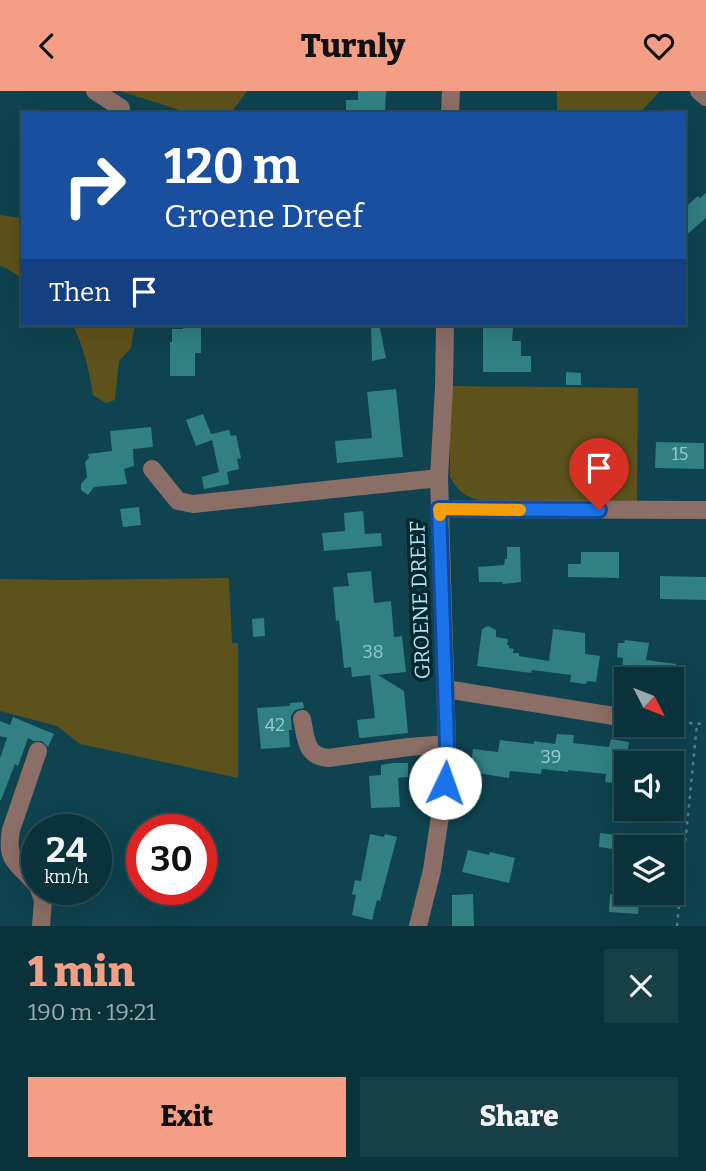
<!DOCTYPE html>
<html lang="en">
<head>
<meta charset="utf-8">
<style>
	:root { --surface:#0a323b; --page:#183e46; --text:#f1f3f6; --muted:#99aaaf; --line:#2a4d55; --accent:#f49e86 }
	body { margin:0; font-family:Bitter,serif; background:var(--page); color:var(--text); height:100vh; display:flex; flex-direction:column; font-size:26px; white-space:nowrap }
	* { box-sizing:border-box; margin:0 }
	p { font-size:23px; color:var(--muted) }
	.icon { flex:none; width:38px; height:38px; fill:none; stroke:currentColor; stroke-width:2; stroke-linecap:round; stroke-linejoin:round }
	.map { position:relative; height:835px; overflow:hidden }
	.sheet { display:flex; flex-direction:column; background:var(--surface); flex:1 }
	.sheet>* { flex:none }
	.hud { position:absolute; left:21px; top:21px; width:665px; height:214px; border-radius:0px; box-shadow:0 7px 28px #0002,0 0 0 2px var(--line); background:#1a4fa0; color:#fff; overflow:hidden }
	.needle { width:46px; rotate:132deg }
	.fabs { position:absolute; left:614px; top:576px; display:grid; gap:14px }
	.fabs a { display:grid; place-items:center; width:70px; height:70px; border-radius:0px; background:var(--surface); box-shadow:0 7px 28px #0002,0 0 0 2px var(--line); font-size:35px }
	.speed { position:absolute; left:21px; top:723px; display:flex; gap:14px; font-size:35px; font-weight:700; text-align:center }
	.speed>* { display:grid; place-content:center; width:91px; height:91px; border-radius:50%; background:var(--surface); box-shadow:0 7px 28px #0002,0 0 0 2px var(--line); line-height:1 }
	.speed small { font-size:18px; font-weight:400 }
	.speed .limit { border:10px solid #d22; background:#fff; color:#111 }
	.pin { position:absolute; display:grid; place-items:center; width:60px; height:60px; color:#fff; margin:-72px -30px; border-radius:50% 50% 50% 0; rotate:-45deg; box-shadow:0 0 7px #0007 }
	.pin .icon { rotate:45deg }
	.me { position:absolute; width:77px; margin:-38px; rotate:3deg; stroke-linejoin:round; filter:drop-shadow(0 0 5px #0008) }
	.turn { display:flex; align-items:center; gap:24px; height:147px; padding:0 28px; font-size:32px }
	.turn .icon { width:91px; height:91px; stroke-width:2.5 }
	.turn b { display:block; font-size:49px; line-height:60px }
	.then { display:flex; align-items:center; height:66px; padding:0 28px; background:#0003; gap:14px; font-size:26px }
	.round { display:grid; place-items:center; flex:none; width:74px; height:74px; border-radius:0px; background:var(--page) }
	.headline { display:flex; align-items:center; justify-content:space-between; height:119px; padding:0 28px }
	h1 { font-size:42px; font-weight:800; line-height:52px; color:var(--accent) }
	.action { display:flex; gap:14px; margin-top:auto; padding:14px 28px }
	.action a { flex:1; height:80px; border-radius:0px; background:var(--accent); color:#111; font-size:28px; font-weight:800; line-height:80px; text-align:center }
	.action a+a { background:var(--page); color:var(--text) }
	header { display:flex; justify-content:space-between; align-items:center; height:91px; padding:0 28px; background:var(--accent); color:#111; font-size:32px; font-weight:800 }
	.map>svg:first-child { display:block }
	.green { fill:#5e521c }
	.building { fill:#318082 }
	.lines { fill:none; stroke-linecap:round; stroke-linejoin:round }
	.path { stroke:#4e7f8b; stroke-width:2.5; stroke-dasharray:3.5 5; stroke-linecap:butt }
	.minor { stroke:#8b6e66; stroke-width:18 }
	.route-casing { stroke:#114b97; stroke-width:18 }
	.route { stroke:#1a73e8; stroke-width:12 }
	.slow { stroke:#f59e0b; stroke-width:12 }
	.labels { text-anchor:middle; stroke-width:7; stroke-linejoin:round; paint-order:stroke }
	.number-label { font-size:18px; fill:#96cad3 }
	.street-label { font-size:21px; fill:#b7e2ee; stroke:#002832 }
</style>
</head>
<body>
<header><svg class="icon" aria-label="back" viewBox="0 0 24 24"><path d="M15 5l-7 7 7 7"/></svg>Turnly<svg class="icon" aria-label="heart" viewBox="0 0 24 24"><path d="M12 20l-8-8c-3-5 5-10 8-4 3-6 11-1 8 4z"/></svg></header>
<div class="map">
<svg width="706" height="835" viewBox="0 0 706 835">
	<rect width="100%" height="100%" fill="#0e434f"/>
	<g class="green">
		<path d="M120 0H247L230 23H192Z"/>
		<path d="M557 0H660L639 23H557Z"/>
		<path d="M0 124 23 127V188L6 177 0 175Z"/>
		<path d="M72 233H135L131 257 119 270 115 309 106 312 93 304C89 279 84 256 72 233Z"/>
		<path d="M450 295 638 297 637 414 486 410C467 407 460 403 450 386Z"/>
		<path d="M229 487 232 552H238V687L80 653 57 635 0 620V488L65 489Z"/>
	</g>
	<g class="building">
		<path d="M358 0H386L385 23H346V9H358Z"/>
		<path d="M706 102V127L684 146V117L698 105 700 107Z"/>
		<path d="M183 233H201V262H195V285H170V251H172V238H183Z"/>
		<path d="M371 233H379L386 267 372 270Z"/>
		<path d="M483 237H513L512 250H521V265H531V281H483Z"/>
		<path d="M566 281 581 282V294H566Z"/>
		<path d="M396 298 403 366 337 372 335 350 372 347 367 301Z"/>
		<path d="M203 323 211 343 229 339 231 345 236 344 241 367 237 368 239 378 227 381 229 393 204 398 202 386 219 381 212 349 196 355 186 329Z"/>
		<path d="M151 336 153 356 133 358 134 375 124 378 127 393 94 396 88 404 81 399V393L87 386 85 371 89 367 88 363 112 360 110 340Z"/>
		<path d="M656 351 704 352V378L655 377Z"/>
		<path d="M139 416 141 434 123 436 120 418Z"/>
		<path d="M363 420 365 443 381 442 382 455 324 460 322 442 345 440 344 422Z"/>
		<path d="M507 456H520L521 491 503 493 502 491H479L478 476 504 474 505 468H507Z"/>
		<path d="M581 461H619V487L568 486V473H581Z"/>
		<path d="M371 480 374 512 391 510 394 546 402 545 406 581 378 584 404 600 408 642 361 647 359 646 357 629 375 627 370 584 352 586 351 576 344 577 339 529 336 530 333 496 349 495 347 482Z"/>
		<path d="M660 485 706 486V509L660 508Z"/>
		<path d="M264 527 265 545 253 546 252 528Z"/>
		<path d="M488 535 496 539V546L508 548 507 554H509V557L514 558 513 562H519V565L549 570 553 538 585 542V563L600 565 596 591 587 590 586 593 570 591 571 584 532 579 531 582 477 575 482 538Z"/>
		<path d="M625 549 649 552 646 569 676 573 674 588H621L623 567 617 566 618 552H624Z"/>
		<path d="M303 611 304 617 295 619 291 625 292 639H289L290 656 261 658 257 617 290 615V612Z"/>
		<path d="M13 626 54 643 48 656 42 650H34L28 647 18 675 15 673 1 709H0V667L7 647 0 645V630L10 634Z"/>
		<path d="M557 643 574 644 573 652 609 656 611 648 629 651 623 693 605 691 606 683 568 679V681L542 678 541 683 510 680 509 687 470 681 473 658 498 661 500 649 534 653V650L555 653Z"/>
		<path d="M393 672H408V686L398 687 400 716 371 717 369 685 381 684V674Z"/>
		<path d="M647 718H670L668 731 647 728Z"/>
		<path d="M600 742 615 744 613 758 599 756Z"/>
		<path d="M370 743 384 746 385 743 397 746 380 810 377 809 372 829 352 824 356 804 352 803 355 789 361 790Z"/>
		<path d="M468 759 489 764 490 761 515 767 509 792 462 781Z"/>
		<path d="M617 802H640L638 823 609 821 610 803H616Z"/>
		<path d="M473 803 474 835H452V804Z"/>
	</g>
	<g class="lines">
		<g class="path">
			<path d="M672 631 706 633"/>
			<path d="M677 835 697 633"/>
		</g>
		<g class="minor">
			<path d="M95 0 121 17"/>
			<path d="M699 0 706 6"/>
			<path d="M450 23 451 0"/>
			<path d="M152 378 178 410 193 413 439 387"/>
			<path d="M439 418 706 419"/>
			<path d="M446 598 626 627"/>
			<path d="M302 628C306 647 305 665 328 667L409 656 447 653"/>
			<path d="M37 794C18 772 5 771 11 739L38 660"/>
			<path d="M39 798 43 809 41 835"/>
			<path d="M418 835 432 779 445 692 447 653 439 387 444 296 445 233"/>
		</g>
	</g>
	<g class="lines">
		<g class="route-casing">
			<path id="route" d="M445 692 447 653 439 418 599 419"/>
		</g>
		<use href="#route" class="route"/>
		<path class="slow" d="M440 424 439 418 520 419"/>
	</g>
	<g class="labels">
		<g class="number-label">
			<text x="680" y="369">15</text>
			<text x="373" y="567">38</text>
			<text x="275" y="640">42</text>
			<text x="551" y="672">39</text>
		</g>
		<g class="street-label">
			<text transform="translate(420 509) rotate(-92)" y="7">GROENE DREEF</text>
		</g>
	</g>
</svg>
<div class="fabs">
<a><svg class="needle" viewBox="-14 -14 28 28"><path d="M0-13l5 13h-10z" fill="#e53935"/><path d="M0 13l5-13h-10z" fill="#99aaaf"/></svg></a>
<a><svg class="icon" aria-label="sound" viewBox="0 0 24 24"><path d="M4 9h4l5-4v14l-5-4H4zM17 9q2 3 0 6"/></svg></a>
<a><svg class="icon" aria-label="layers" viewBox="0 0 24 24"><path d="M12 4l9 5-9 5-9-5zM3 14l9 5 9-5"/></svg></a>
</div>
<div class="speed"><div>24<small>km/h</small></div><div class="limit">30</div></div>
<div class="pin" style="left:599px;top:419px;background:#d93025"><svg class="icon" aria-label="arrive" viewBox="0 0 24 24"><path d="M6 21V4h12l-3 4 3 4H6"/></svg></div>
<svg class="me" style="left:445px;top:692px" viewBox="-20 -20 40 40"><circle r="19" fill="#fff"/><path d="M0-13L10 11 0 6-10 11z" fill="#1a73e8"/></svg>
<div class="hud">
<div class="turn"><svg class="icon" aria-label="right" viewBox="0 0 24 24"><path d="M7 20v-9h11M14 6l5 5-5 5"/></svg><div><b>120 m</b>Groene Dreef</div></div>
<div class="then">Then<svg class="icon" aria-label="arrive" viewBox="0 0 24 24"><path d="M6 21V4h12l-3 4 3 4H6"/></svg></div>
</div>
</div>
<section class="sheet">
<div class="headline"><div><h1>1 min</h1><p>190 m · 19:21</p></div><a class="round"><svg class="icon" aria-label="close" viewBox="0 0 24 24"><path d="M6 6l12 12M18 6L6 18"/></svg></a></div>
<div class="action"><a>Exit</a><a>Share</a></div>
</section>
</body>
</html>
